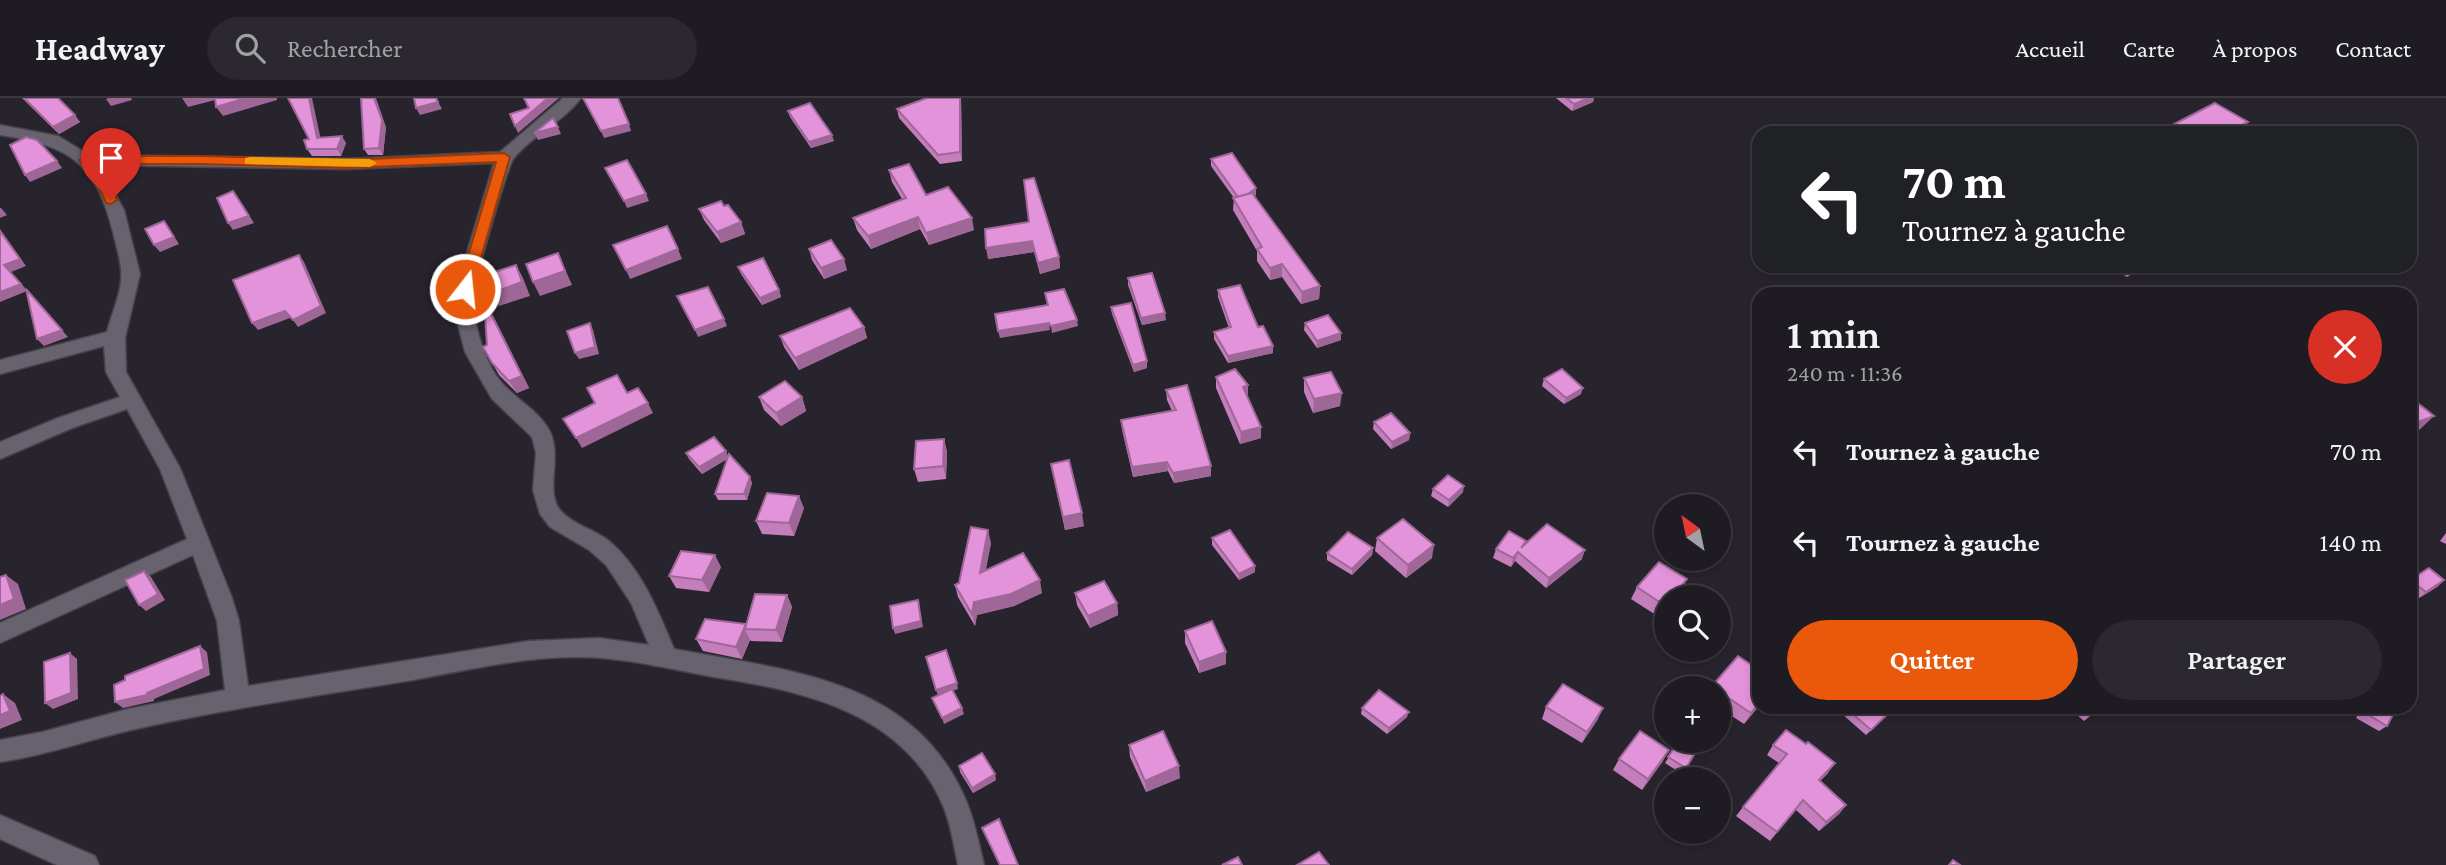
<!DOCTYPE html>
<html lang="fr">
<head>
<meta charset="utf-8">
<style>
	:root { --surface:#1e1b22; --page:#2b282f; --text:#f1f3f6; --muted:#a1a1a5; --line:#3c3940; --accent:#ea580c }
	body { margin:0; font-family:"Crimson Pro",serif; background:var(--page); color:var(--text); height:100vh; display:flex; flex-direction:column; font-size:26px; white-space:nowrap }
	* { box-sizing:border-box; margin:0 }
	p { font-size:23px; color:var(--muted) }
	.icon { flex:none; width:38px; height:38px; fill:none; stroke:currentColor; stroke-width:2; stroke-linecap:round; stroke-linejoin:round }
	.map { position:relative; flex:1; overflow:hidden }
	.sheet { position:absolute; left:1752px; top:189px; width:665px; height:427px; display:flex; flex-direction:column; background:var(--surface); border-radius:21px; box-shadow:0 4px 10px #0003,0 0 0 2px var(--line) }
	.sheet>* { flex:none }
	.top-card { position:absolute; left:1752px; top:28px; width:665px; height:147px; border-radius:21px; box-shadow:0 4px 10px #0003,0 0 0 2px var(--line); background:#202124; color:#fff; overflow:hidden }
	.needle { width:46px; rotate:327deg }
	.fabs { position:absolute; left:1654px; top:396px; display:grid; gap:14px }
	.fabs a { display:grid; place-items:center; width:77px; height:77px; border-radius:50%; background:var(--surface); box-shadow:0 4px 10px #0003,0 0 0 2px var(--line); font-size:35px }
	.pin { position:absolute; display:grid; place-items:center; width:60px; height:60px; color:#fff; margin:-72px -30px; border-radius:50% 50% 50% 0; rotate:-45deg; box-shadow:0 0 7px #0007 }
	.pin .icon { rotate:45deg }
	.me { position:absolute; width:77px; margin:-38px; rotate:16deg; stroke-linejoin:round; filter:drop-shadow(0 0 5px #0008) }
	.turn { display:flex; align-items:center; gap:24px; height:147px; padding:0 35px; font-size:32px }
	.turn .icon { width:91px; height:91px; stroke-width:2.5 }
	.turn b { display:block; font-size:49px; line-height:60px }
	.round { display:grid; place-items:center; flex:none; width:74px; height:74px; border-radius:37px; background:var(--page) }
	.headline { display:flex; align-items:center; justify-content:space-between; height:119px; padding:0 35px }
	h1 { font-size:42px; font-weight:600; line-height:52px }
	.button { display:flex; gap:14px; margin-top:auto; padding:14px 35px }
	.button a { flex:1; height:80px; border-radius:42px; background:var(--accent); color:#fff; font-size:28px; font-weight:600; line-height:80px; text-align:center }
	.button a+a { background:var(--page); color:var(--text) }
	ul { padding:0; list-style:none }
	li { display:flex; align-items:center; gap:21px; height:91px; padding:0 35px }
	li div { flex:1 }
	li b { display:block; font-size:26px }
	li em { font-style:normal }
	header { display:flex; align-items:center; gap:42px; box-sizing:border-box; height:98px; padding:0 35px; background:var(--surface); border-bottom:2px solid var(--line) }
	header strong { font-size:33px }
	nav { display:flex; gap:38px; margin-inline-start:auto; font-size:24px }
	.search { width:490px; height:63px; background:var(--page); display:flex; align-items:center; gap:18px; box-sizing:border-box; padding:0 24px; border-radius:38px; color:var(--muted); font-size:26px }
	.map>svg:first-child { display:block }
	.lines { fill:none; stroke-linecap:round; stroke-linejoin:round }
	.street-casing { stroke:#46434b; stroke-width:3 }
	.street { fill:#67626e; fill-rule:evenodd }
	.wall { fill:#c37ebb }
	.shaded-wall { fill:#9f6798 }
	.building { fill:#e393d9; stroke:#9f6798; stroke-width:2 }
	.route { fill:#ea580c; stroke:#983908; stroke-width:2 }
	.slow { fill:#f59e0b }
</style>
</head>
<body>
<header>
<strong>Headway</strong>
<div class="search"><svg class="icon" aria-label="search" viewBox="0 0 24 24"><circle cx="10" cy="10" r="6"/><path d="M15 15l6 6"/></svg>Rechercher</div>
<nav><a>Accueil</a><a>Carte</a><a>À propos</a><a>Contact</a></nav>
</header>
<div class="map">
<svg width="2446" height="767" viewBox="0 0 2446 767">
	<rect width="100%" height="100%" fill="#28242e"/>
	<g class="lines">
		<g class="street-casing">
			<g id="street">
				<path d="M563 0H581C563 24 533 37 514 60 508 66 476 179 474 192 471 216 480 247 491 269 505 297 533 306 548 330 564 356 544 392 560 412 573 427 594 431 609 443 642 471 658 513 674 551 789 573 916 580 967 705 975 725 979 746 984 767H958C954 748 951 728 944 710 906 617 809 594 720 580 673 572 626 559 577 559 522 559 467 572 413 582 321 597 231 610 140 630 93 640 48 657 0 664V642L42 634 128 611 225 592 217 523 193 457 0 545V525L187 441 160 371 127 311 72 330 0 361V344L58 320 120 299 106 274 104 248 0 276V262L107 234C111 217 120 199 121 182 123 167 116 148 113 134 95 62 68 48 0 37V27L58 38 89 57 346 61 500 54ZM494 65 456 191 457 223 465 254 492 301 532 339 536 355 533 392 540 416 550 429 589 452 606 467 631 505 649 547 599 540 529 543 248 588 239 523 232 500 180 370 126 274 125 240 140 176 124 112 99 67 346 71Z"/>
				<path d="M0 717 95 758 99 767H57L0 741Z"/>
			</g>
		</g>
		<use href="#street" class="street"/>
	</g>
	<g class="wall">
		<path d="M22 0H58L80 24 59 36Z"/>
		<path d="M961 0 962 63 940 66 899 20 897 11Z"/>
		<path d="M1556 0H1594L1593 4 1572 13Z"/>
		<path d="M788 13 834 43 811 50 790 19Z"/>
		<path d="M386 29 383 57H368L364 51Z"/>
		<path d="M320 40 346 45 341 58H312L307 51Z"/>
		<path d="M1211 61 1256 97 1254 98 1320 188 1319 201 1301 206 1282 179 1270 182 1257 163V153L1233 112 1234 100 1211 68Z"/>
		<path d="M889 72 926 97 974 132 929 147 920 131 871 151 857 132 853 120 902 101 892 84Z"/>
		<path d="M724 108 741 124 745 136 721 145 704 122 699 111Z"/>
		<path d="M1029 124 1059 159 1060 170 1040 176 1034 154 988 161Z"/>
		<path d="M809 151 847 172 824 181 812 162Z"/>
		<path d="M2110 168H2145L2127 179Z"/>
		<path d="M2148 168H2176L2160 176Z"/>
		<path d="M738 169 779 192 781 199 762 207 741 176Z"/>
		<path d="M1128 180 1166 222 1142 227 1128 187Z"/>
		<path d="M1218 192 1258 229 1273 255 1228 265 1214 241V234L1229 230 1218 199Z"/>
		<path d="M1111 209 1147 270 1134 274 1112 216Z"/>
		<path d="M491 214 529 290 517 295 499 277 483 249 487 247Z"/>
		<path d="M1305 225 1341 242 1317 250 1304 232Z"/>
		<path d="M864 229 867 240 799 272 784 249 780 238Z"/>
		<path d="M1216 279 1247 298 1261 329V340L1240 346 1216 290Z"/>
		<path d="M1304 280 1340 308 1313 315 1304 294Z"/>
		<path d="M1544 281 1581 296 1564 306 1542 288Z"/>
		<path d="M1166 292 1211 368V378L1174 385 1168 373 1133 379 1122 332 1121 322 1172 313 1167 302Z"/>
		<path d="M759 299H802L806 313 781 328 764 312Z"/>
		<path d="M1374 324 1410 335 1409 342 1391 351 1373 331Z"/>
		<path d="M944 341 947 354 946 381 918 384 914 371Z"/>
		<path d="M686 355 728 357 752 385 747 402H718L715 396 727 361 702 376 689 361Z"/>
		<path d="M1051 366 1084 428 1065 432Z"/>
		<path d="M1433 391 1463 394 1448 409 1431 398Z"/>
		<path d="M804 410 794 438 762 436 756 423Z"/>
		<path d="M2446 435V446L2440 443Z"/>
		<path d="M1212 440 1255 474 1239 482 1212 447Z"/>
		<path d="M1377 440 1432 460 1406 480 1375 453Z"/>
		<path d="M1526 443 1525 446 1582 461 1546 490 1515 463 1511 469 1493 460 1496 451Z"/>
		<path d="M991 445 985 473 1042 495 1014 508 977 517 975 528 958 499 955 487 959 485Z"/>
		<path d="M1373 450 1372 457 1352 477 1327 462V455Z"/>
		<path d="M721 469 709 494 676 490 669 478Z"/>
		<path d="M2429 470 2444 482 2437 489 2419 500 2410 493V482Z"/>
		<path d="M1637 489 1681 494 1677 499H1666V511L1659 519 1631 501Z"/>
		<path d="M1075 495 1117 505 1118 517 1090 530 1077 507Z"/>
		<path d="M787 497 792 509 782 544 751 543 750 542 742 561 703 553 696 541 746 526Z"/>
		<path d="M1185 533 1226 554V566L1199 575 1185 545Z"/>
		<path d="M1738 558 1759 572V608L1744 626 1718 609V590H1711Z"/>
		<path d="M1546 609 1598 621 1582 645 1542 621Z"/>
		<path d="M1834 609H1890L1893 611 1888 617 1866 637Z"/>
		<path d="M2070 609H2101L2084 623 2069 610Z"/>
		<path d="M2362 609H2397L2387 628 2379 633 2356 620Z"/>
		<path d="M1362 610 1407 619 1387 636 1361 616Z"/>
		<path d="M1679 642 1700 647 1682 676 1665 665Z"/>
		<path d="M1129 647 1180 680 1146 694 1130 659Z"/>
		<path d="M1773 647 1828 675 1820 683 1846 707 1839 716 1819 733 1796 712 1770 743 1736 718 1743 709 1779 665 1767 657Z"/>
		<path d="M1619 661 1663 663 1642 692 1613 672Z"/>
		<path d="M959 668 996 682 973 695 960 674Z"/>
	</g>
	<g class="shaded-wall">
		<path d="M109 0H131L132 2 111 8 106 1Z"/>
		<path d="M182 0H219V1L188 9Z"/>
		<path d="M246 0H277V2L223 18 216 9Z"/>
		<path d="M309 0H312L322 47 317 40Z"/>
		<path d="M374 0H376L386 29 383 57 379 50Z"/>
		<path d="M436 0 442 11 420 17 416 10Z"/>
		<path d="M548 0H559L518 35 515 28Z"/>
		<path d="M960 0H961L962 63 960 54Z"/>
		<path d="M1589 0H1594L1593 4 1572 13 1574 6Z"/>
		<path d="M75 17 80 24 59 36 53 29Z"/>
		<path d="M2248 24 2240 35H2225Z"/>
		<path d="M629 26 631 33 604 40 601 33Z"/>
		<path d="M558 29 561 36 538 42 534 35Z"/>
		<path d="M832 37 834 43 811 50 809 44Z"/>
		<path d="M342 38 346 45 341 58 337 51Z"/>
		<path d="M57 63 62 70 30 84 25 77Z"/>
		<path d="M1256 90V97L1240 109V103Z"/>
		<path d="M646 96 649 103 627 110 624 103Z"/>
		<path d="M238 100 254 125 233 132 228 125Z"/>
		<path d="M0 110H1L7 117 0 120Z"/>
		<path d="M918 119 920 131 871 151 868 138Z"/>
		<path d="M972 120 974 132 929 147 926 135Z"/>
		<path d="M164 123 179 146 160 154 154 147Z"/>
		<path d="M741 124 745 136 721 145 717 134Z"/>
		<path d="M0 131 26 168 11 174 68 239 44 248 37 241 27 193 0 204V194L4 167Z"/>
		<path d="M1032 143 1034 154 988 161 986 150Z"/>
		<path d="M678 151 682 161 630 181 626 172Z"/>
		<path d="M558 155 572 187 540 198 533 184Z"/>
		<path d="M299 157 304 164 326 215 298 229 293 222Z"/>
		<path d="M1059 159 1060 170 1040 176 1038 165Z"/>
		<path d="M844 161 847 172 824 181 821 170Z"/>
		<path d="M1282 166V179L1270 182V170Z"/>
		<path d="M516 167 523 180 530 198 499 208 492 195Z"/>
		<path d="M2134 168H2145L2127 179Z"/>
		<path d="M2166 168H2176L2160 176Z"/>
		<path d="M1320 188 1319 201 1301 206 1302 194Z"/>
		<path d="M779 192 781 199 762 207 760 200Z"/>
		<path d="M484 202 491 214 529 290 517 295 509 283Z"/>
		<path d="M285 213 290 220 258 232 252 225Z"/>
		<path d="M1165 215 1166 222 1142 227 1141 220Z"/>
		<path d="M724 221 727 228 698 239 695 232Z"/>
		<path d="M1077 222 1078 228 1052 235 1051 228Z"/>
		<path d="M590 225 593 232 599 256 579 261 575 255Z"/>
		<path d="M1049 225 1050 232 1000 240 998 233Z"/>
		<path d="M864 229 867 240 799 272 795 260Z"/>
		<path d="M1341 235V242L1317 250V243Z"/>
		<path d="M1273 248V255L1228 265V258Z"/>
		<path d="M1147 263V270L1134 274 1133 267Z"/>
		<path d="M1248 287V298L1243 289Z"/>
		<path d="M1583 290 1581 296 1564 306 1566 300Z"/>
		<path d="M1342 295 1340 308 1313 315 1314 301Z"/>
		<path d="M802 299 806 313 781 328 776 315Z"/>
		<path d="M648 305 653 315 582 350 576 340Z"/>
		<path d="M2434 318 2414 337 2410 339V327Z"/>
		<path d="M1261 329V340L1240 346 1241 334Z"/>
		<path d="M1410 335 1409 342 1391 351 1392 344Z"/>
		<path d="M944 341 947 354 946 381 943 368Z"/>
		<path d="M726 353 729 360 702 376 699 369Z"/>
		<path d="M1167 364 1168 373 1133 379 1132 369Z"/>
		<path d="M1211 368V378L1174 385 1173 375Z"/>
		<path d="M750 379 752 385 747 402 744 396Z"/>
		<path d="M1464 388 1463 394 1448 409 1449 402Z"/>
		<path d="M799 398 804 410 794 438 789 425Z"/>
		<path d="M1082 415 1084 428 1065 432 1063 419Z"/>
		<path d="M988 432 991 445 983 488 980 475Z"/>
		<path d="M1434 447 1432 460 1406 480 1408 467Z"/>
		<path d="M1373 450 1372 457 1352 477V471Z"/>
		<path d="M1585 452 1582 461 1546 490 1549 480Z"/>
		<path d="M1518 454 1515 463 1511 469 1513 460Z"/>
		<path d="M715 457 721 469 709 494 702 482Z"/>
		<path d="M1255 468V474L1239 482V476Z"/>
		<path d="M144 473 151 479 165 502 146 513 139 507Z"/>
		<path d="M6 477 18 486 26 511 0 522V507Z"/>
		<path d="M1687 481 1681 494 1677 499H1672Z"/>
		<path d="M1040 482 1042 495 1014 508 977 517 975 528 972 516 974 504Z"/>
		<path d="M2444 482 2437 489 2419 500 2426 494Z"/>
		<path d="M787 497 792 509 782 544 776 532Z"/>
		<path d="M918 502 923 529 895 536 893 530Z"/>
		<path d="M1117 505 1118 517 1090 530 1088 518Z"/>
		<path d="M1666 505V511L1659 519 1664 507Z"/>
		<path d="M746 526 745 531 750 542 742 561 736 549Z"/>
		<path d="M200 548 207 554 210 577 154 601V603L123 610 115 604 147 595Z"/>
		<path d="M1226 554V566L1199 575V564Z"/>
		<path d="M70 555 77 561 78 601 53 611 45 605Z"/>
		<path d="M957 585 958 591 938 598 936 592Z"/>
		<path d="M3 596 15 605 22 622 0 631V617Z"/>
		<path d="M1759 605V608L1744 626 1751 615Z"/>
		<path d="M962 610 964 616 944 626 942 620Z"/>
		<path d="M1603 610 1598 621 1582 645 1587 634Z"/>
		<path d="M1409 614 1407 619 1387 636 1389 630Z"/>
		<path d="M1669 652 1663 663 1642 692 1648 681Z"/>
		<path d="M1835 665 1828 675 1812 692 1819 682Z"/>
		<path d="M1179 668 1180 680 1146 694 1145 683Z"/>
		<path d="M995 676 996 682 973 695 972 690Z"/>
		<path d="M1846 707 1839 716 1819 733 1826 724Z"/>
	</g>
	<g class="building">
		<path d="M24 0H58L75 17 53 29Z"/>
		<path d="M215 0H246L216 9Z"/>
		<path d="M288 0H309L317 40 342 38 337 51H307L304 42 309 41Z"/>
		<path d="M361 0H374L382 22 379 50 364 51Z"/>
		<path d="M414 0H436L438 4 416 10Z"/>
		<path d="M524 0H548L515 28 510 16 529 10Z"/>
		<path d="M583 0H618L629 26 601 33Z"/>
		<path d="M927 0H960V54L938 57 897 11Z"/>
		<path d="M1566 0H1589L1574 6Z"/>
		<path d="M810 5 832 37 809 44 788 13Z"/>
		<path d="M2215 5 2248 24 2225 35H2157Z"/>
		<path d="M553 20 558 29 534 35Z"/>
		<path d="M26 39 37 42 57 63 25 77 10 47Z"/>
		<path d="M1232 55 1256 90 1248 96 1238 99 1211 61Z"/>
		<path d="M627 62 646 96 624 103 605 70Z"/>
		<path d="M909 66 926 97 948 89 972 120 926 135 918 119 868 138 853 120 906 100 889 72Z"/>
		<path d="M1034 80 1059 159 1038 165 1032 143 986 150 985 131 1029 124 1024 82Z"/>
		<path d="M233 93 249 118 228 125 217 100Z"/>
		<path d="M1252 95 1320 188 1302 194 1282 166 1270 170 1257 151 1262 149 1233 100Z"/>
		<path d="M721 103 724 108 728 107 741 124 717 134 699 111Z"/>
		<path d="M164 123 174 139 154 147 145 131Z"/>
		<path d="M667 128 678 151 626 172 613 147Z"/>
		<path d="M0 133 20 161 4 167 21 186 0 194Z"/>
		<path d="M831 142 844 161 821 170 809 151Z"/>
		<path d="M558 155 565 173 533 184 526 166Z"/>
		<path d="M299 157 321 208 293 222 285 213 252 225 233 182Z"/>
		<path d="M763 160 779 192 760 200 738 169Z"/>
		<path d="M516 167 522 184 492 195 485 177Z"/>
		<path d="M1152 175 1165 215 1141 220 1128 180Z"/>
		<path d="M1240 187 1258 229 1263 228 1273 248 1228 258 1214 234 1231 229 1218 192Z"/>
		<path d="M708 189 724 221 695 232 677 198Z"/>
		<path d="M26 191 62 232 37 241Z"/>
		<path d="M1064 191 1077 222 1051 228 1049 225 998 233 995 216 1048 207 1045 195Z"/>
		<path d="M484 202 522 278 509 283 492 265 483 249 487 247Z"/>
		<path d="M1131 205 1147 263 1133 267 1111 209Z"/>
		<path d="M850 210 864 229 795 260 780 238Z"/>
		<path d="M1328 217 1341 235 1317 243 1305 225Z"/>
		<path d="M590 225 595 249 575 255 567 233Z"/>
		<path d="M1235 271 1248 287 1243 289 1261 329 1241 334 1216 279Z"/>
		<path d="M1562 271 1583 290 1566 300 1544 281Z"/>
		<path d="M1331 274 1342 295 1314 301 1304 280Z"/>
		<path d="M617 277 627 295 638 290 648 305 576 340 563 321 595 305 587 290Z"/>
		<path d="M785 283 802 299 776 315 759 299Z"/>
		<path d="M1187 287 1211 368 1173 375 1167 364 1132 369 1121 322 1176 312 1166 292Z"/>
		<path d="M2410 299 2434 318 2410 327Z"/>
		<path d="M1391 315 1410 335 1392 344 1374 324Z"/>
		<path d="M714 339 726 353 699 369 686 355Z"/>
		<path d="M944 341 943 368 914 371 916 343Z"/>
		<path d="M729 356 750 379 744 396H715Z"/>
		<path d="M1069 362 1082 415 1063 419 1051 366Z"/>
		<path d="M1448 377 1464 388 1449 402 1433 391Z"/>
		<path d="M767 395 799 398 789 425 756 423Z"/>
		<path d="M1403 421 1434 447 1408 467 1377 440Z"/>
		<path d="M1547 426 1585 452 1549 480 1518 454 1513 460 1496 451 1509 433 1526 443 1521 450Z"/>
		<path d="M971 429 988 432 980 475 1023 455 1040 482 1011 496 974 504 972 516 955 487 959 485Z"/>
		<path d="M1230 432 1255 468 1239 476 1212 440Z"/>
		<path d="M1348 434 1373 450 1352 471 1327 455Z"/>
		<path d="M681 453 715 457 702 482 669 478Z"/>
		<path d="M1659 464 1687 481 1672 499H1666V505L1664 507 1637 489Z"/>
		<path d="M2429 470 2444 482 2426 494 2410 482Z"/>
		<path d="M144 473 158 496 139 507 125 482Z"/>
		<path d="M6 477 14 501 0 507V479Z"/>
		<path d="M1104 483 1117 505 1088 518 1075 495Z"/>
		<path d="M755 496 787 497 776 532 745 531Z"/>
		<path d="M918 502 921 523 893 530 890 508Z"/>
		<path d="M705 521 746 526 736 549 696 541Z"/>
		<path d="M1212 523 1226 554 1199 564 1185 533Z"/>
		<path d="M200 548 204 571 147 595V597L115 604 114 587 125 582V578Z"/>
		<path d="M946 552 957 585 936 592 926 559Z"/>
		<path d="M70 555 71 595 45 605 44 564Z"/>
		<path d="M1738 558 1759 572V605L1751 615 1718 593V590H1714L1712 588Z"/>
		<path d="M1563 586 1603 610 1587 634 1546 609Z"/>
		<path d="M952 591 962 610 942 620 932 600Z"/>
		<path d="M1379 592 1409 614 1389 630 1362 610Z"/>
		<path d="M3 596 10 613 0 617V598Z"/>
		<path d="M1845 609H1890L1893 611 1871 632Z"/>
		<path d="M2080 609H2100L2090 617Z"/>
		<path d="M2367 609H2397L2387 628 2364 614Z"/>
		<path d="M1786 632 1806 646 1808 644 1835 665 1819 682 1846 707 1826 724 1803 702 1777 734 1743 709 1787 656 1773 647Z"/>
		<path d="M1163 633 1179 668 1145 683 1129 647Z"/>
		<path d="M1640 633 1669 652 1648 681 1619 661Z"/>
		<path d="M1679 642H1693L1700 647 1686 670 1668 659Z"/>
		<path d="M982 655 995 676 972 690 959 668Z"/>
		<path d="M999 721 1018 767H1000L982 730Z"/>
		<path d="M1319 754 1329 767H1297Z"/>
		<path d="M1238 759 1242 767H1222Z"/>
		<path d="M1953 762 1960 767H1949Z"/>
	</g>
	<path class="route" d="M504 55 510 59 472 191 465 196 458 191 496 64 346 70 201 66H96L109 84 117 102 111 106 106 105 97 85 79 62 86 58H201L346 62Z"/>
	<path class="slow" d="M250 59 370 61 377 65 370 69 245 66V60Z"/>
</svg>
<div class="fabs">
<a><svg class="needle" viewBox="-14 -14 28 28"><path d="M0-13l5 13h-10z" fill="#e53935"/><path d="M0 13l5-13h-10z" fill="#a1a1a5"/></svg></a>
<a><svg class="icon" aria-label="search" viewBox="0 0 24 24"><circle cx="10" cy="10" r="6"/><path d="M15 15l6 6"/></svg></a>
<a>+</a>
<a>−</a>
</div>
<div class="pin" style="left:111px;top:102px;background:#d93025"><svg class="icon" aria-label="arrive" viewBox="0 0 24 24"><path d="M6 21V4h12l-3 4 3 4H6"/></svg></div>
<svg class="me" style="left:465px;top:191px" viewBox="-20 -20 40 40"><circle r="17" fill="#ea580c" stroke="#fff" stroke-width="3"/><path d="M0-11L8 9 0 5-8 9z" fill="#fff"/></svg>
<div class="top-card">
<div class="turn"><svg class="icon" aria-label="left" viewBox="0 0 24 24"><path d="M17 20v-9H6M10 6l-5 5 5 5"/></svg><div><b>70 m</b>Tournez à gauche</div></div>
</div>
<section class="sheet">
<div class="headline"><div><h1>1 min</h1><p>240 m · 11:36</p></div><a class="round" style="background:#d93025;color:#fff"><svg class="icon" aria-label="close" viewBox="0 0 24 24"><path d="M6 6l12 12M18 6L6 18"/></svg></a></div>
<ul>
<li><svg class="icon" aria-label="left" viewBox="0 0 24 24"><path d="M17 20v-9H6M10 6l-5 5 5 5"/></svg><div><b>Tournez à gauche</b></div><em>70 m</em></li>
<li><svg class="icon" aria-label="left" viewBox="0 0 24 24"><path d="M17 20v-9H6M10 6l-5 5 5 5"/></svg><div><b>Tournez à gauche</b></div><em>140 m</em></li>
</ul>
<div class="button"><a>Quitter</a><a>Partager</a></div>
</section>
</div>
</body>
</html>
